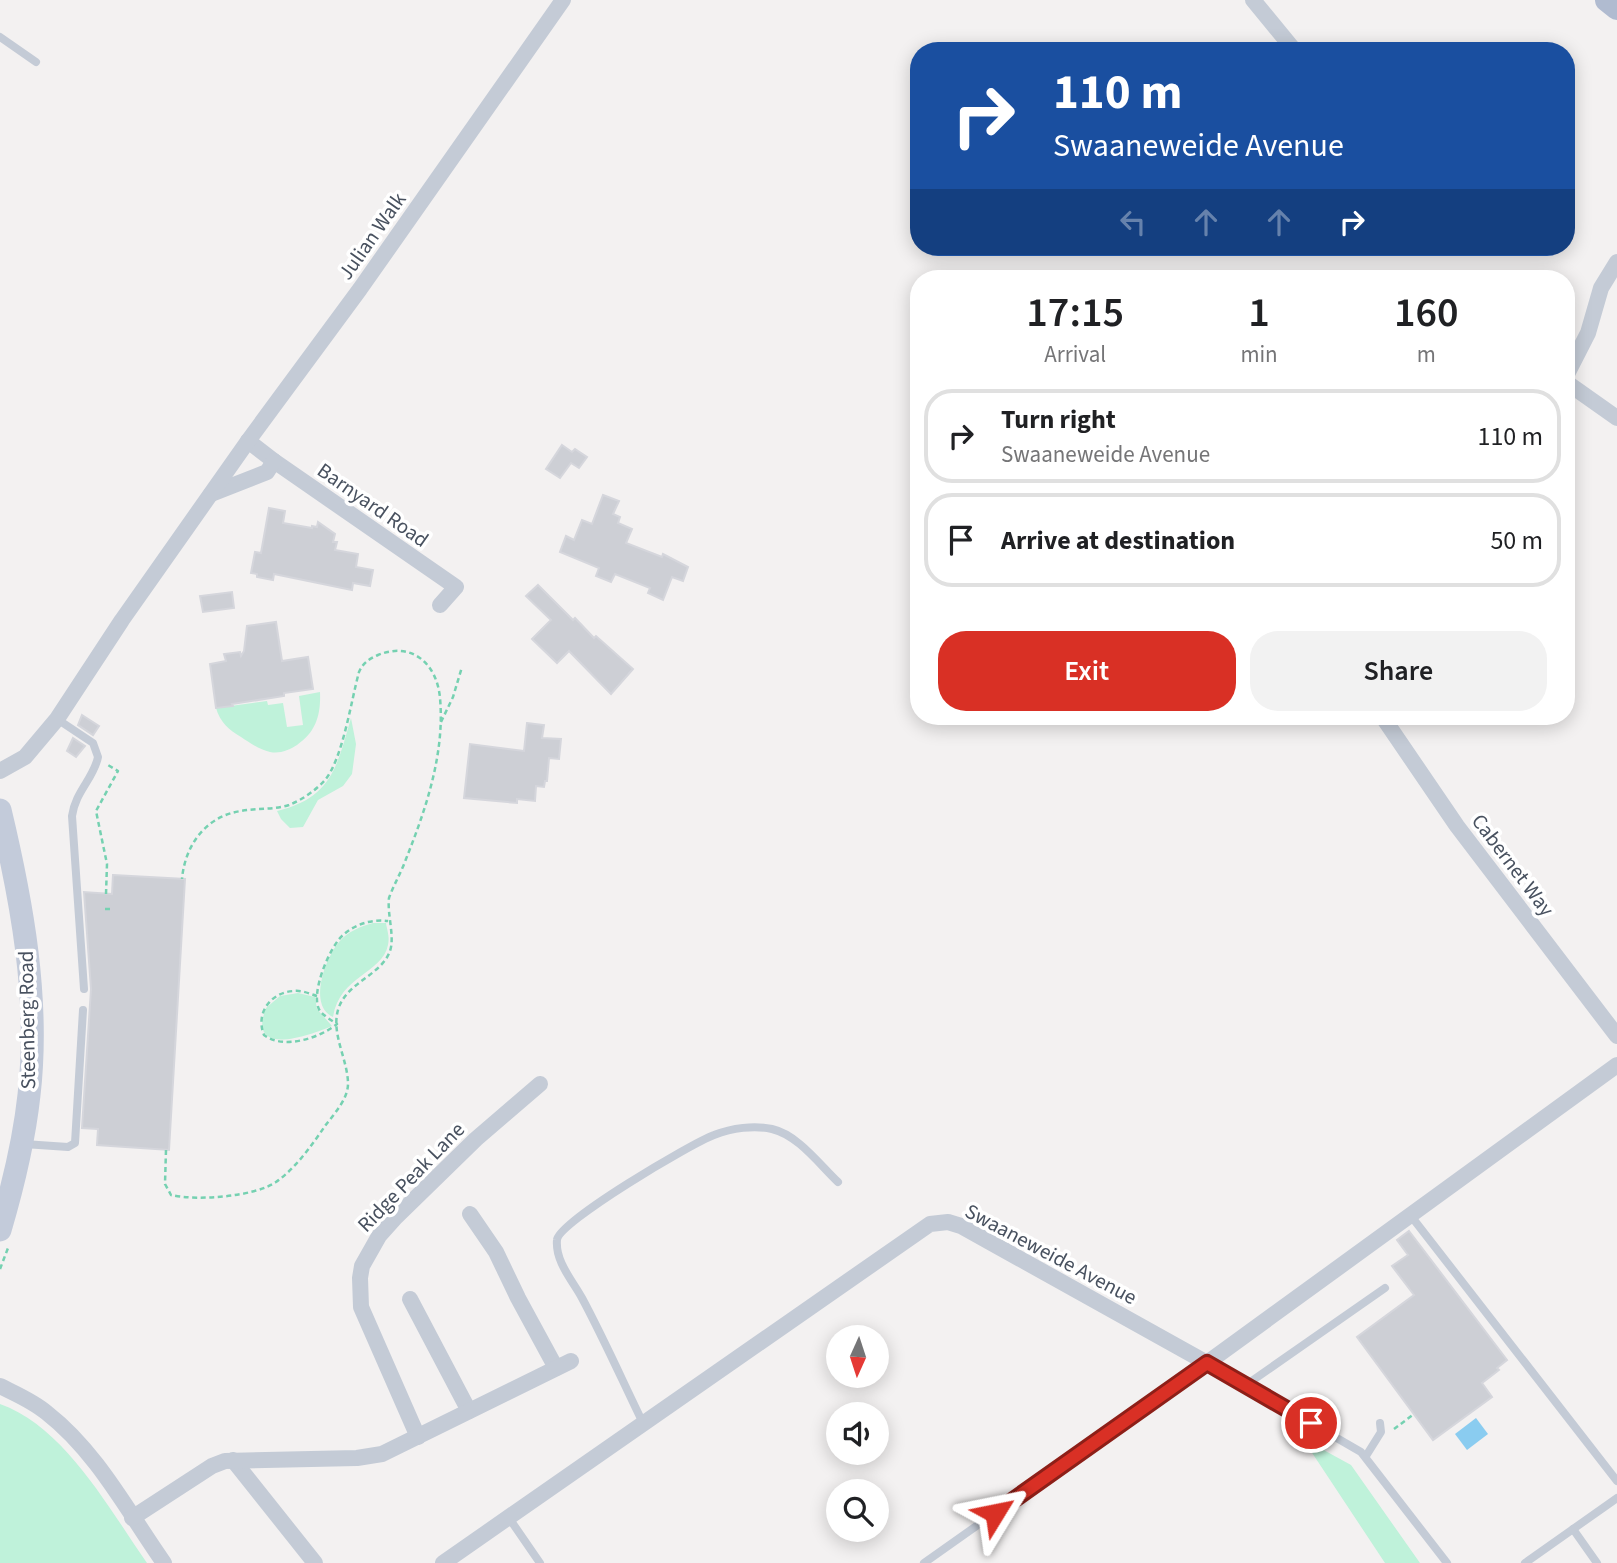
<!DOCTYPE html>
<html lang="en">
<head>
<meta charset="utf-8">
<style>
	:root { --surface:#fff; --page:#f2f2f2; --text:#202124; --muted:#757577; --line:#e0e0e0; --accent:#d93025 }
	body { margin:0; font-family:"Source Sans 3",sans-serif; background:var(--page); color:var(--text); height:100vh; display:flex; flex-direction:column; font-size:26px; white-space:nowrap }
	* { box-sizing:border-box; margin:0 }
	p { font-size:23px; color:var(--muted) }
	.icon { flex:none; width:38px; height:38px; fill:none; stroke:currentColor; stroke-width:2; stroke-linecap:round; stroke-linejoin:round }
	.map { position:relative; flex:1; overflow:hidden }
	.side { position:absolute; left:910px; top:270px; width:665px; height:455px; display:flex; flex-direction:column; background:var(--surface); border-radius:28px; box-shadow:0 4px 18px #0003 }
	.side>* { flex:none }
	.top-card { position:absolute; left:910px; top:42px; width:665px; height:214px; border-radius:28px; box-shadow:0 4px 18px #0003; background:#1a4fa0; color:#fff; overflow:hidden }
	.needle { width:46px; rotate:183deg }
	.buttons { position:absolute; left:826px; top:1325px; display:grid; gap:14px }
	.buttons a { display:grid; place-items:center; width:63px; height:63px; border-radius:50%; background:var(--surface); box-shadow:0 4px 18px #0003; font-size:35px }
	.pin { position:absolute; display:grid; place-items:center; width:60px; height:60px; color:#fff; margin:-30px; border:4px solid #fff; border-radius:50%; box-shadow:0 2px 7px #0007 }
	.me { position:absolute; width:77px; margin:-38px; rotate:55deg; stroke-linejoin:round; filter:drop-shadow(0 0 5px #0008) }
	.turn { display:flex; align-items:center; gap:24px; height:147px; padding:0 28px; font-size:32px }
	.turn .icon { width:91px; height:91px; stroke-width:2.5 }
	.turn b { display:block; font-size:49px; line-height:60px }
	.lanes { display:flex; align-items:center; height:66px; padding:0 28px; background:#0003; justify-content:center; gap:35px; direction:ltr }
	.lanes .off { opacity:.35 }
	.eta { display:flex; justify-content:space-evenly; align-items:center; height:119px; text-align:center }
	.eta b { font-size:42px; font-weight:600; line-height:49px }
	.cta { display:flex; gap:14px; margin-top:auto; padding:14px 28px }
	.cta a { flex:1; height:80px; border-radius:28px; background:var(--accent); color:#fff; font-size:28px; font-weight:600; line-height:80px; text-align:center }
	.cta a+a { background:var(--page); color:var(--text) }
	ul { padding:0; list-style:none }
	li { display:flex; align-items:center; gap:21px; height:94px; margin:0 14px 10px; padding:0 14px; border:4px solid var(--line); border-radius:28px }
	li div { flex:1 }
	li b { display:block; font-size:26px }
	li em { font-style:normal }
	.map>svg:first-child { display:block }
	.green { fill:#bff2da }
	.water { fill:#8accf0 }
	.building { fill:#cdcfd5; stroke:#d5d6dc; stroke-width:2 }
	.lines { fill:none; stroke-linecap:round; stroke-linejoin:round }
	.path { stroke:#75d1b1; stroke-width:2.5; stroke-dasharray:5 3.5; stroke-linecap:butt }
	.service { stroke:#c4cbd6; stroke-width:8 }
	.minor { stroke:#c4cbd6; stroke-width:16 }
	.secondary { stroke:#c3cbda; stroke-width:23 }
	.primary { stroke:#b0bbd0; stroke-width:24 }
	.route-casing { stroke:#8d1f18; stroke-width:18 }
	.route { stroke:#d93025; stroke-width:12 }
	.labels { text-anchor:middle; stroke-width:7; stroke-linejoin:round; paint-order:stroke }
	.street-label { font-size:21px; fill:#48515f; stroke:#fff }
</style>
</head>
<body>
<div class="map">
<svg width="1617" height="1563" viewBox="0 0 1617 1563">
	<rect width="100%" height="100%" fill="#f3f1f1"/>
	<g class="green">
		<path d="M320 692C321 715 316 732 297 745 289 750 280 754 270 752 260 750 250 743 241 737 229 730 220 722 216 708L267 701 268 705 283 703 287 727 303 725 299 696Z"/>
		<path d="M351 718 356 744 352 774 343 786 318 800 303 827 290 828 281 819 277 811C332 798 337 766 351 718Z"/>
		<path d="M373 923H386C387 930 390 937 388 945 382 974 340 975 333 1017 308 1005 325 959 339 942 348 931 360 927 373 923Z"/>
		<path d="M298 993 315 997 317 1009 332 1026C311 1035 246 1059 266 1008L280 996Z"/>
		<path d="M0 1404C65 1427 109 1509 147 1563H0Z"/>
		<path d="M1289 1418 1309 1442 1351 1465 1420 1563H1385Z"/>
	</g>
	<path class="water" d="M1476 1418 1488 1434 1467 1450 1455 1434Z"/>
	<g class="building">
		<path d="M562 445 572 452 575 449 587 457 579 468 571 463 560 478 546 469Z"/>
		<path d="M603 495 619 501 613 514 620 517 618 523 632 529 626 543 662 557 663 554 688 567 683 581 672 577 663 600 648 593 650 588 615 574 611 582 596 576 599 568 560 552 566 536 574 540 582 520 592 524Z"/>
		<path d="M269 508 285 511 283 523 312 528V526L317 527 318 522 335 534 333 542H337L335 550 358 554 356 567 373 570 370 586 353 583 352 590 274 574 273 580 257 577V574L251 573 255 552 261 553Z"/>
		<path d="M538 585 573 620 575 618 594 638 596 636 633 669 611 694 569 651 557 663 532 639 551 620 526 596Z"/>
		<path d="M232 592 234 608 203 612 200 596Z"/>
		<path d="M276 622 282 661 308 657 313 689 284 693V696L232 704 233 706 216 708 210 664 226 661 224 654 240 652 241 656 244 651 247 626Z"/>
		<path d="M82 715 99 726 93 735 78 725Z"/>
		<path d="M527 723 544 725 542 738 561 739 559 759 549 758 547 781H545L544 787 536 786 535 801 517 799V803L464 798 470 744 524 751Z"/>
		<path d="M73 738 85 746 76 757 67 751Z"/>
		<path d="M113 875 185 879 169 1150 97 1145 98 1129 82 1128 91 989 84 892 112 894Z"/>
		<path d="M1409 1231 1507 1360 1497 1368 1499 1370 1482 1383 1492 1397 1433 1440 1357 1337 1414 1295 1392 1266 1408 1255 1397 1240Z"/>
	</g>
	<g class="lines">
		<g class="path">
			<path d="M441 722 453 697 462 667"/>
			<path d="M106 894 107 864 96 811 118 771 108 765"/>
			<path d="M105 909H111"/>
			<path d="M317 996C310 994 302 990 294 991 271 992 255 1013 264 1035 283 1050 320 1038 337 1024 331 1020 324 1016 320 1011 309 995 330 946 343 935 355 924 372 919 388 921"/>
			<path d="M166 1150 165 1184 171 1195C196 1201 254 1197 276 1182 296 1168 312 1145 325 1126 334 1114 348 1099 348 1084 348 1060 331 1034 338 1010 346 982 381 976 390 951 395 937 387 914 389 898 394 884 401 873 406 859 426 809 445 753 440 698 437 664 412 641 378 655 369 659 363 663 359 672 351 701 343 758 325 780 316 790 302 800 289 805 274 810 257 808 241 811 206 816 185 845 182 879"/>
			<path d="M0 1269 8 1248"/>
			<path d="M1394 1429 1414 1414"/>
		</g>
		<g class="service">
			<path d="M0 37 36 62"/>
			<path d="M57 719 93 743 98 757C94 778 75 792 72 816L84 989"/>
			<path d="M24 1144 68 1147 75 1143 83 1010"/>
			<path d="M1411 1216 1617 1481"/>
			<path d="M1246 1385 1385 1288"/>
			<path d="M643 1423C623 1382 604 1339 582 1298 573 1281 555 1262 557 1240 558 1222 692 1143 714 1135 732 1128 754 1125 772 1129 798 1135 819 1164 838 1182"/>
			<path d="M1366 1456 1381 1432 1380 1423"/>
			<path d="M509 1518 540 1563"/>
			<path d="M1573 1529 1597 1563"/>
			<path d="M924 1563 1207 1363 1361 1452 1447 1563"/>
			<path d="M1525 1563 1617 1498"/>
		</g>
		<g class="minor">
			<path d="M1253 0 1295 51"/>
			<path d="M1566 376 1588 333 1601 288 1617 262"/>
			<path d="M1566 382 1617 418"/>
			<path d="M248 441 274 461 456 587 440 605"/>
			<path d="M211 494 267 472 274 461"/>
			<path d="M1382 716 1457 826 1617 1036"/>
			<path d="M0 771 25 757 57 719 122 620 248 441 360 289 563 0"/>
			<path d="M470 1214 496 1252 518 1298 556 1368"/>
			<path d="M410 1299 469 1411"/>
			<path d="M0 1386C16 1394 33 1401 47 1413 97 1452 128 1512 164 1563"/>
			<path d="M418 1437 361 1307 360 1278 362 1266 379 1236 396 1217 476 1139 540 1084"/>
			<path d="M233 1460 315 1563"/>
			<path d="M132 1518 212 1466 225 1461 357 1458 382 1454 571 1361"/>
			<path d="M443 1563 930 1224 948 1222 961 1226 1207 1363 1617 1065"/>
		</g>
		<path class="secondary" d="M0 810C22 902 40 1000 29 1095 24 1141 13 1186 0 1230"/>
		<path class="primary" d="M1607 0 1617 8"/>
	</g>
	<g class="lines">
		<g class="route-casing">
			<path id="route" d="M995 1513 1207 1363 1311 1423"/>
		</g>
		<use href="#route" class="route"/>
	</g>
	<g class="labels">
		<g class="street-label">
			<text transform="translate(372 236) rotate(-55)" y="7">Julian Walk</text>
			<text transform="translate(373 505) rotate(35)" y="7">Barnyard Road</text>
			<text transform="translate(1513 865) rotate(53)" y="7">Cabernet Way</text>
			<text transform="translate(27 1020) rotate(-91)" y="7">Steenberg Road</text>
			<text transform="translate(411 1177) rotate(-46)" y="7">Ridge Peak Lane</text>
			<text transform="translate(1051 1254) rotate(28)" y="7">Swaaneweide Avenue</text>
		</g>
	</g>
</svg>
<div class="buttons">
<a><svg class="needle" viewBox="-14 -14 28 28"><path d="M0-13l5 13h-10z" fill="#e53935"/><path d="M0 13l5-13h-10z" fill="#757577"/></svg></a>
<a><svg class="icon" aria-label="sound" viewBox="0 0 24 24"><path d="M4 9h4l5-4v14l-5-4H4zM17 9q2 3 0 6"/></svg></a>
<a><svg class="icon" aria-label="search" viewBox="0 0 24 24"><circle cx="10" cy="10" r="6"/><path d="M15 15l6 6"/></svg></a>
</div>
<div class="pin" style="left:1311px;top:1423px;background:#d93025"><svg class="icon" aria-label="arrive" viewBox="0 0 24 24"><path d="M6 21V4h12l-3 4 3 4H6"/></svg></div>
<svg class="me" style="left:995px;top:1513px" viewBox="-20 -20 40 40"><path d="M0-17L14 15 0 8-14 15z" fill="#d93025" stroke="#fff" stroke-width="4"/></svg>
<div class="top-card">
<div class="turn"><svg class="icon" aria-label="right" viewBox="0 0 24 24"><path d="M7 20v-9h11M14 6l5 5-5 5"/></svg><div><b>110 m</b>Swaaneweide Avenue</div></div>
<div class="lanes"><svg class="icon off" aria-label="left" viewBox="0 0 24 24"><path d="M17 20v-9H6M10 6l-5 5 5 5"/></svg><svg class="icon off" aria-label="ahead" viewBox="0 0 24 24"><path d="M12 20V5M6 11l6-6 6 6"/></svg><svg class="icon off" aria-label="ahead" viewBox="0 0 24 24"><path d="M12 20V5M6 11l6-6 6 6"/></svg><svg class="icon" aria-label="right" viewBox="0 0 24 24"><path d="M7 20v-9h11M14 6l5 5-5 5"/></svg></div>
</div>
<section class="side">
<div class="eta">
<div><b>17:15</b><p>Arrival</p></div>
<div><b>1</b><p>min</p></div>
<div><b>160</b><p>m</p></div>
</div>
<ul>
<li><svg class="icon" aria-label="right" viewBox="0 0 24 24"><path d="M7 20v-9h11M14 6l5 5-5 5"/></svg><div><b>Turn right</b><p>Swaaneweide Avenue</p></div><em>110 m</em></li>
<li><svg class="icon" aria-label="arrive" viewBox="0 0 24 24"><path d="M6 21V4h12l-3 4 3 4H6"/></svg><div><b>Arrive at destination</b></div><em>50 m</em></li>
</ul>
<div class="cta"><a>Exit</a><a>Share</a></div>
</section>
</div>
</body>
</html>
